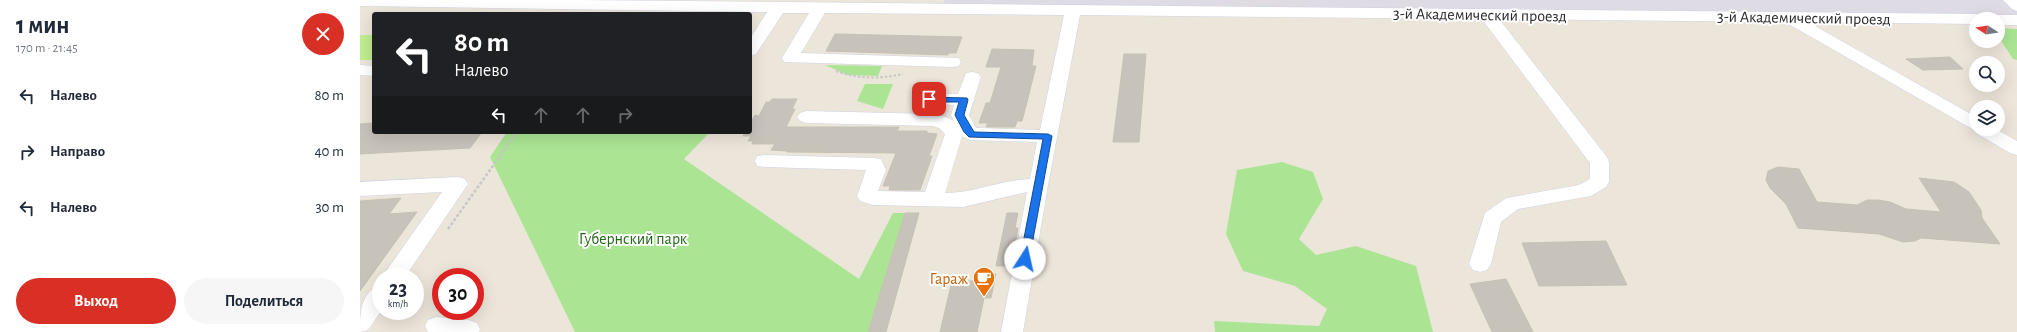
<!DOCTYPE html>
<html lang="ru">
<head>
<meta charset="utf-8">
<style>
	:root { --surface:#fff; --page:#f6f6f7; --text:#1f2937; --muted:#747a83; --accent:#d93025 }
	body { margin:0; font-family:"Alegreya Sans",sans-serif; background:var(--page); color:var(--text); height:100vh; display:flex; flex-direction:column; font-size:15px; white-space:nowrap }
	* { box-sizing:border-box; margin:0 }
	p { font-size:13px; color:var(--muted) }
	.icon { flex:none; width:22px; height:22px; fill:none; stroke:currentColor; stroke-width:2; stroke-linecap:round; stroke-linejoin:round }
	.map { position:relative; flex:1; overflow:hidden }
	.side { display:flex; flex-direction:column; background:var(--surface); width:360px }
	.side>* { flex:none }
	.top-card { position:absolute; left:12px; top:12px; width:380px; height:122px; border-radius:4px; box-shadow:0 4px 16px #0002; background:#202124; color:#fff; overflow:hidden }
	.needle { width:26px; rotate:282deg }
	.fabs { position:absolute; left:1609px; top:12px; display:grid; gap:8px }
	.fabs a { display:grid; place-items:center; width:36px; height:36px; border-radius:50%; background:var(--surface); box-shadow:0 4px 16px #0002; font-size:20px }
	.speed { position:absolute; left:12px; top:268px; display:flex; gap:8px; font-size:20px; font-weight:700; text-align:center }
	.speed>* { display:grid; place-content:center; width:52px; height:52px; border-radius:50%; background:var(--surface); box-shadow:0 4px 16px #0002; line-height:1 }
	.speed small { font-size:10px; font-weight:400 }
	.speed .limit { border:6px solid #d22; background:#fff; color:#111 }
	.pin { position:absolute; display:grid; place-items:center; width:34px; height:34px; color:#fff; margin:-17px; border-radius:8px; box-shadow:0 2px 6px #0006 }
	.me { position:absolute; width:44px; margin:-22px; rotate:10deg; stroke-linejoin:round; filter:drop-shadow(0 0 3px #0008) }
	.turn { display:flex; align-items:center; gap:14px; height:84px; padding:0 16px; font-size:18px }
	.turn .icon { width:52px; height:52px; stroke-width:2.5 }
	.turn b { display:block; font-size:28px; line-height:34px }
	.lanes { display:flex; align-items:center; height:38px; padding:0 16px; background:#0003; justify-content:center; gap:20px; direction:ltr }
	.lanes .off { opacity:.35 }
	.round { display:grid; place-items:center; flex:none; width:42px; height:42px; border-radius:21px; background:var(--page) }
	.overview { display:flex; align-items:center; justify-content:space-between; height:68px; padding:0 16px }
	h1 { font-size:24px; font-weight:700; line-height:30px }
	.cta { display:flex; gap:8px; margin-top:auto; padding:8px 16px }
	.cta a { flex:1; height:46px; border-radius:24px; background:var(--accent); color:#fff; font-size:16px; font-weight:700; line-height:46px; text-align:center }
	.cta a+a { background:var(--page); color:var(--text) }
	ul { padding:0; list-style:none }
	li { display:flex; align-items:center; gap:12px; height:56px; padding:0 16px }
	li div { flex:1 }
	li b { display:block; font-size:15px }
	li em { font-style:normal }
	main { display:flex; flex:1; min-height:0 }
	.map>svg:first-child { display:block }
	.industrial { fill:#dedbe4 }
	.green { fill:#abe594 }
	.pitch { fill:#c0ed8f }
	.building { fill:#c7c2ba; stroke:#c7c1b4 }
	.lines { fill:none; stroke-linecap:round; stroke-linejoin:round }
	.minor-casing { stroke:#cfd2e3; stroke-width:1 }
	.path-far1 { stroke:#c7c7c7; stroke-width:2; stroke-dasharray:2.5 2; stroke-linecap:butt }
	.path { stroke:#c7c7c7; stroke-width:2.5; stroke-dasharray:3 2; stroke-linecap:butt }
	.minor { fill:#fff; fill-rule:evenodd }
	.route { fill:#1a73e8; stroke:#114b97 }
	.labels { text-anchor:middle; stroke-width:4; stroke-linejoin:round; paint-order:stroke }
	.street-label { font-size:16px; fill:#292929; stroke:#fff }
	.park-label { font-size:16px; fill:#236817; stroke:#fff }
	.food-label { font-size:16px; fill:#c56008; stroke:#fff; text-anchor:end }
</style>
</head>
<body>
<main>
<section class="side">
<div class="overview"><div><h1>1 мин</h1><p>170 m · 21:45</p></div><a class="round" style="background:#d93025;color:#fff"><svg class="icon" aria-label="close" viewBox="0 0 24 24"><path d="M6 6l12 12M18 6L6 18"/></svg></a></div>
<ul>
<li><svg class="icon" aria-label="left" viewBox="0 0 24 24"><path d="M17 20v-9H6M10 6l-5 5 5 5"/></svg><div><b>Налево</b></div><em>80 m</em></li>
<li><svg class="icon" aria-label="right" viewBox="0 0 24 24"><path d="M7 20v-9h11M14 6l5 5-5 5"/></svg><div><b>Направо</b></div><em>40 m</em></li>
<li><svg class="icon" aria-label="left" viewBox="0 0 24 24"><path d="M17 20v-9H6M10 6l-5 5 5 5"/></svg><div><b>Налево</b></div><em>30 m</em></li>
</ul>
<div class="cta"><a>Выход</a><a>Поделиться</a></div>
</section>
<div class="map">
<svg width="1657" height="332" viewBox="0 0 1657 332">
	<rect width="100%" height="100%" fill="#ece5da"/>
	<path class="industrial" d="M585 0H1657V16L582 4Z"/>
	<g class="green">
		<path d="M1638 28 1657 29V60L1653 59 1638 36Z"/>
		<path d="M465 65 522 66 518 76 488 75Z"/>
		<path d="M505 84H533L523 109 497 101Z"/>
		<path d="M147 132H350L324 159 499 279 533 213H545L508 332H215L130 157Z"/>
		<path d="M922 162 953 172 963 199 939 239 956 255 996 246 1056 266 1073 332H855L854 321 959 326 967 309 935 286 883 271 866 234 877 170Z"/>
	</g>
	<rect class="pitch" x="0" y="35" width="14" height="25"/>
	<g class="building">
		<path d="M475 34 602 37 596 53H589L588 55 466 51Z"/>
		<path d="M632 49 674 50 672 66H676L667 102 662 121H657L655 127H626L628 123H619L626 103H630L641 67H626Z"/>
		<path d="M764 54H786L779 142H753Z"/>
		<path d="M1590 57 1603 69 1563 70 1546 59Z"/>
		<path d="M412 99H437L432 109H435L426 127H539L537 131H567V133L577 134 569 156H572L560 190H529L530 186H523L536 153 427 152V151L411 150 415 144H392L393 141H388L391 136H383L385 132H390V124L395 115 399 116 406 102H410Z"/>
		<path d="M14 123V132H122L110 148 0 154V124Z"/>
		<path d="M1418 167 1439 169 1457 202 1497 205 1507 200H1518L1530 202 1546 209 1581 212 1559 178 1594 182 1609 192 1621 210 1622 218 1640 244 1561 238 1555 241 1543 242 1519 234 1438 228 1426 204 1410 188 1406 180 1408 171Z"/>
		<path d="M41 198 29 214 57 212 0 291V201Z"/>
		<path d="M545 213H559L526 332H508Z"/>
		<path d="M647 213H658L655 228H658L651 266H636Z"/>
		<path d="M1246 241 1267 285 1179 286 1162 243Z"/>
		<path d="M620 274H636L631 298H624L617 332H580L592 281H618Z"/>
		<path d="M1146 279 1173 332H1132L1110 284Z"/>
	</g>
	<g class="lines">
		<g class="minor-casing">
			<g id="minor">
				<path d="M0 0H217L1616 14 1622 16 1624 19H1616V24L1448 22 1616 117V129H1636L1657 141V155L1650 153 1616 133 1614 130 1425 22 1139 19 1247 157 1249 162V182L1246 187 1231 196 1158 209 1141 222 1131 264 1127 270 1120 272 1113 270 1109 264 1125 213 1146 198 1219 185 1230 179V163L1122 19 720 15 688 185 663 332H641L667 192 603 207 513 205 500 201 497 196 506 170 404 167 397 166 395 161 397 156 404 155 514 158 521 159 526 170 518 191 565 192 585 134 579 128 573 126 446 123 440 121 437 117 440 113 446 111 573 114 586 117 594 121 591 115 594 105 563 103 560 99 563 95 569 93 598 94 606 73 612 72 618 73 621 77 609 115 616 128 680 130 704 15 465 13 441 53 599 58 601 62 599 66 593 67 424 62 422 58 449 13H423L396 54 390 56V39L407 12 0 6ZM602 136 610 140 677 142 670 179C640 180 615 193 585 193Z"/>
				<path d="M1643 0H1657V11L1652 9Z"/>
				<path d="M1638 15H1657V25H1638V19H1631Z"/>
				<path d="M0 65 14 66V76L0 75Z"/>
				<path d="M98 177 105 179 108 184 45 277H22L82 192 0 196V182Z"/>
				<path d="M21 285V311L8 330 0 332C0 313 0 292 21 285Z"/>
				<path d="M76 317 109 320 117 323 120 329 119 332H68L65 326 68 320Z"/>
			</g>
		</g>
		<g class="path-far1">
			<path d="M476 71C498 79 520 79 543 74"/>
			<path d="M144 150 157 132"/>
		</g>
		<path class="path" d="M88 229 145 149"/>
		<use href="#minor" class="minor"/>
	</g>
	<path class="route" d="M566 97 607 98 608 100 604 115 614 132 688 134 692 136 669 261H661L660 259 683 139 609 137 604 132 595 115 599 102H569L565 99Z"/>
	<defs>
		<g id="cafe-pin" transform="scale(1.15)"><path d="M0 17L-7.5 6A9.5 9.5 0 1 1 7.5 6Z" fill="#e8710a" stroke="#fff"/><path d="M-5.5-4.5H6V0H3Q3 3.5 0 3.5H-2.5Q-5.5 3.5-5.5 0ZM3-3.2v2h1.7v-2ZM-6 4.5H4V6H-6Z" fill="#fff"/></g>
	</defs>
	<g fill-rule="evenodd">
		<use href="#cafe-pin" x="624" y="278"/>
	</g>
	<g class="labels">
		<g class="street-label">
			<text transform="translate(1120 14) rotate(1)" y="6">3-й Академический проезд</text>
			<text transform="translate(1444 17) rotate(1)" y="6">3-й Академический проезд</text>
		</g>
		<g class="park-label">
			<text x="273" y="244">Губернский парк</text>
		</g>
		<g class="food-label">
			<text x="608" y="284">Гараж</text>
		</g>
	</g>
</svg>
<div class="fabs">
<a><svg class="needle" viewBox="-14 -14 28 28"><path d="M0-13l5 13h-10z" fill="#e53935"/><path d="M0 13l5-13h-10z" fill="#747a83"/></svg></a>
<a><svg class="icon" aria-label="search" viewBox="0 0 24 24"><circle cx="10" cy="10" r="6"/><path d="M15 15l6 6"/></svg></a>
<a><svg class="icon" aria-label="layers" viewBox="0 0 24 24"><path d="M12 4l9 5-9 5-9-5zM3 14l9 5 9-5"/></svg></a>
</div>
<div class="speed"><div>23<small>km/h</small></div><div class="limit">30</div></div>
<div class="pin" style="left:569px;top:99px;background:#d93025"><svg class="icon" aria-label="arrive" viewBox="0 0 24 24"><path d="M6 21V4h12l-3 4 3 4H6"/></svg></div>
<svg class="me" style="left:665px;top:259px" viewBox="-20 -20 40 40"><circle r="19" fill="#fff"/><path d="M0-13L10 11 0 6-10 11z" fill="#1a73e8"/></svg>
<div class="top-card">
<div class="turn"><svg class="icon" aria-label="left" viewBox="0 0 24 24"><path d="M17 20v-9H6M10 6l-5 5 5 5"/></svg><div><b>80 m</b>Налево</div></div>
<div class="lanes"><svg class="icon" aria-label="left" viewBox="0 0 24 24"><path d="M17 20v-9H6M10 6l-5 5 5 5"/></svg><svg class="icon off" aria-label="ahead" viewBox="0 0 24 24"><path d="M12 20V5M6 11l6-6 6 6"/></svg><svg class="icon off" aria-label="ahead" viewBox="0 0 24 24"><path d="M12 20V5M6 11l6-6 6 6"/></svg><svg class="icon off" aria-label="right" viewBox="0 0 24 24"><path d="M7 20v-9h11M14 6l5 5-5 5"/></svg></div>
</div>
</div>
</main>
</body>
</html>
